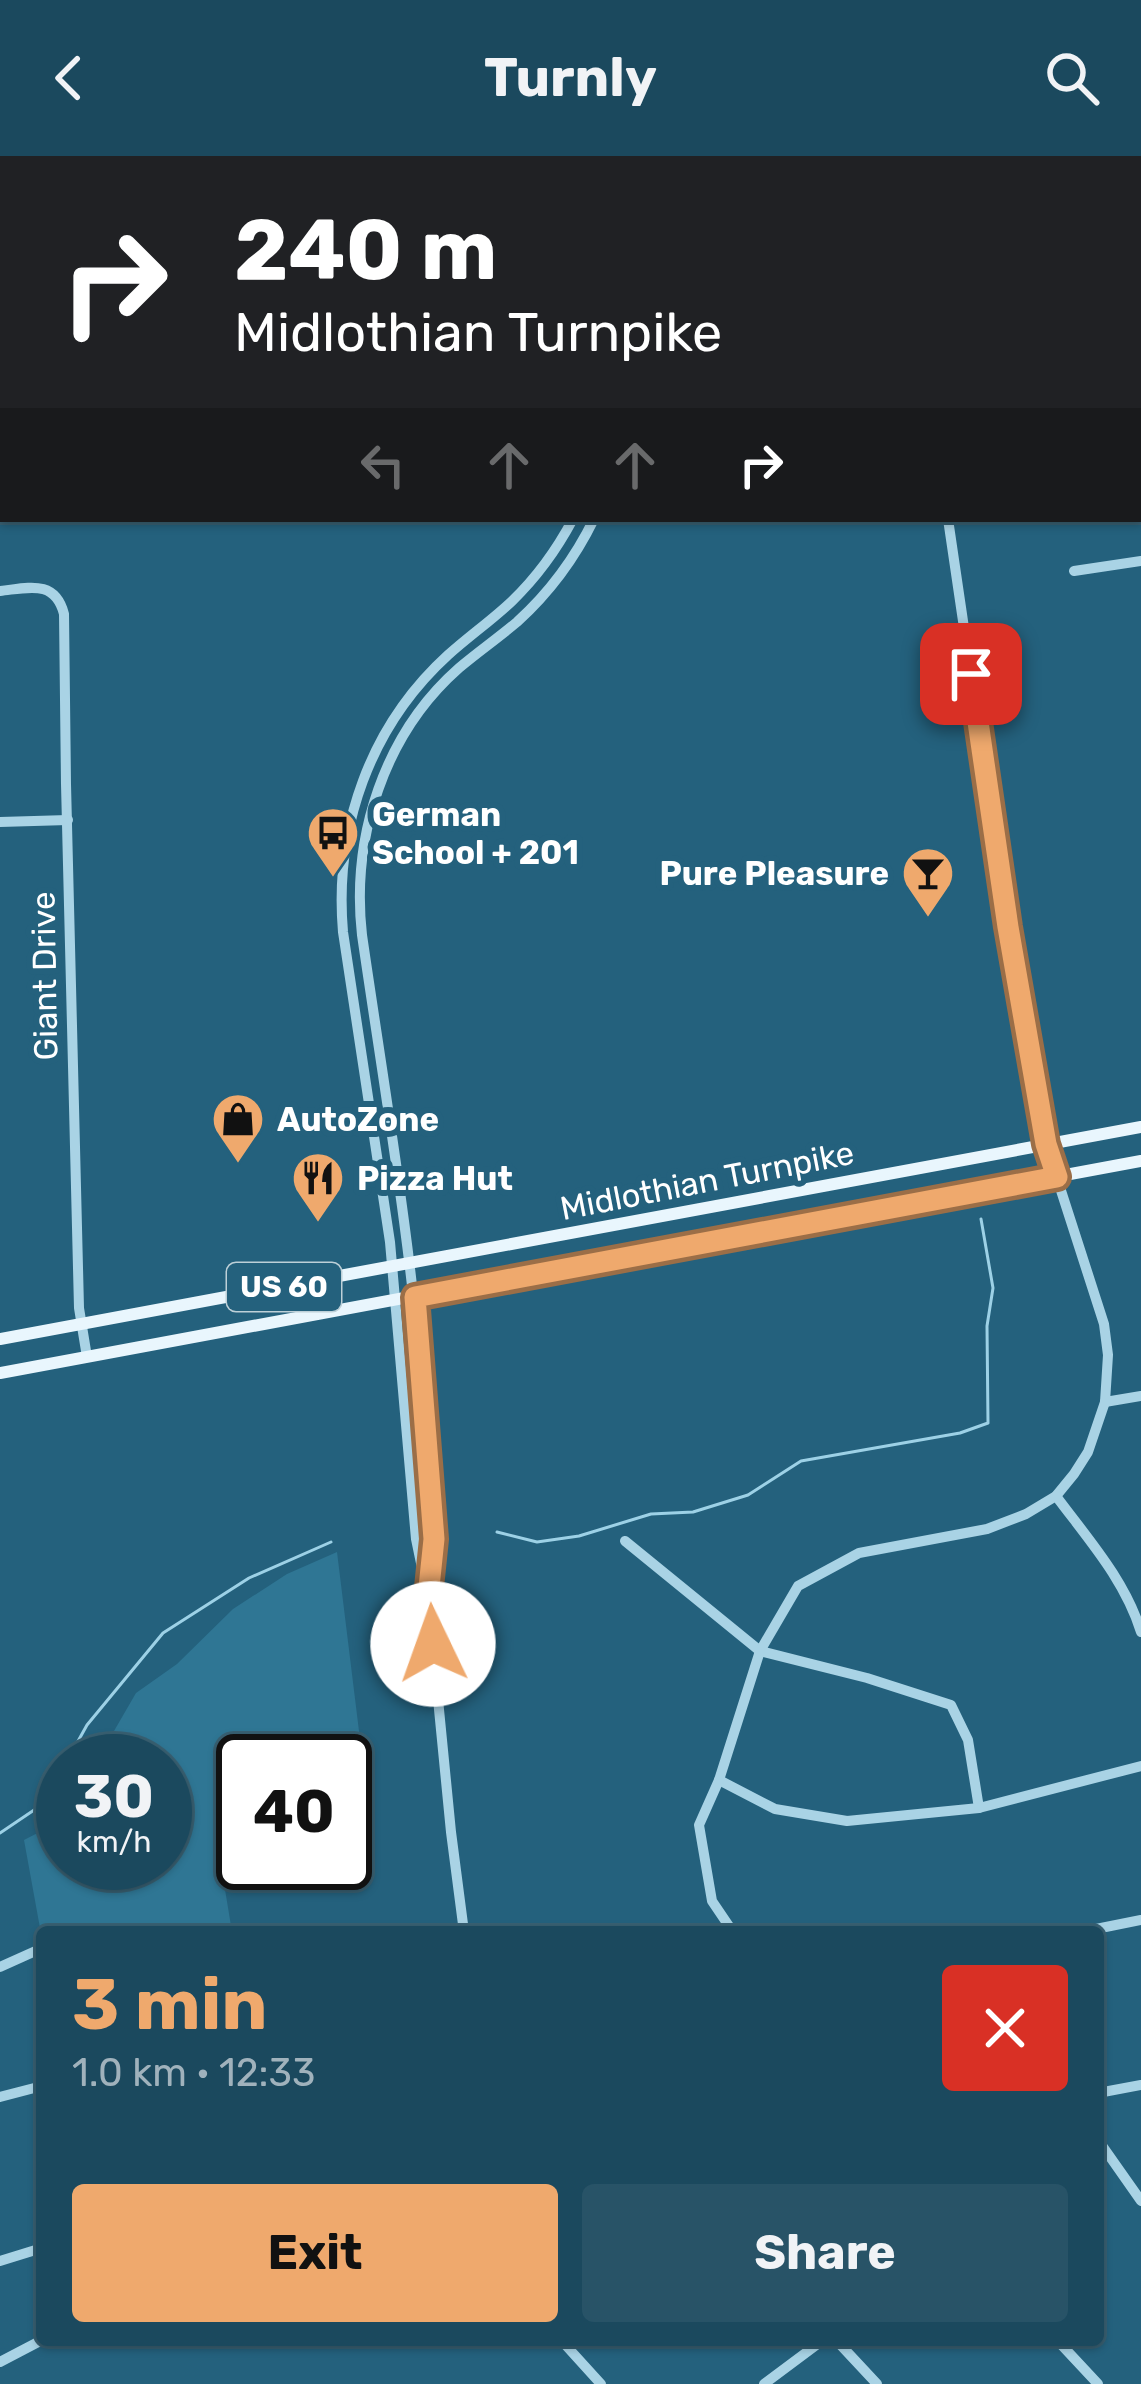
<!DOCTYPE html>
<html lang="en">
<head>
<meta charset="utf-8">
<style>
	:root { --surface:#1b495e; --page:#285367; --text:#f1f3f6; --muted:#a0b2bc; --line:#396173; --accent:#efa96d }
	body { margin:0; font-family:Rubik,sans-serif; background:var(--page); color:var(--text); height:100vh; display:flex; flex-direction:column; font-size:45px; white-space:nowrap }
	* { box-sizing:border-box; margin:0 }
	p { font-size:39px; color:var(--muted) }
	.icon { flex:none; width:66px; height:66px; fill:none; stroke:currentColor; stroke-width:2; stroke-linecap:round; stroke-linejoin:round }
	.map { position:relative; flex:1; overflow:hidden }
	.drawer { position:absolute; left:36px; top:1770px; width:1068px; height:420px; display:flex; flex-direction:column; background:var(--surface); border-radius:12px; box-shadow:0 3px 9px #0004,0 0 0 3px var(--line) }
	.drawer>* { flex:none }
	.guide { position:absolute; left:0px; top:0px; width:1143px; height:366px; box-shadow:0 3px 9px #0004,0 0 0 3px var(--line); background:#202124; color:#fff; overflow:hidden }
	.speed { position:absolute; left:36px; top:1578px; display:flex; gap:24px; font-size:60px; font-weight:700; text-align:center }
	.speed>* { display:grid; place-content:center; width:156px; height:156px; border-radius:50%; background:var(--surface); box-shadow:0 3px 9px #0004,0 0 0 3px var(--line); line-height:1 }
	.speed small { font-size:30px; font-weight:400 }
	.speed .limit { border:6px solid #111; border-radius:18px; background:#fff; color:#111 }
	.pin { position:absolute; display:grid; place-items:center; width:102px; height:102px; color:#fff; margin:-51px; border-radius:24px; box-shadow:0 6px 18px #0006 }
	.me { position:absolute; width:132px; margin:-66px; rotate:357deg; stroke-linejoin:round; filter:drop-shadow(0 0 9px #0008) }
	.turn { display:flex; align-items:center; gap:42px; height:252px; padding:0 36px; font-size:54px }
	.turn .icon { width:156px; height:156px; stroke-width:2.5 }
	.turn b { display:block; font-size:84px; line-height:102px }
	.lanes { display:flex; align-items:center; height:114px; padding:0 36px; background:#0003; justify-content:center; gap:60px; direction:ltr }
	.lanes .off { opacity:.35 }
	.round { display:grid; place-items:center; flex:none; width:126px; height:126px; border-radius:12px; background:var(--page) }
	.headline { display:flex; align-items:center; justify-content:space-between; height:204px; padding:0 36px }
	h1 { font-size:72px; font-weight:700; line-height:90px; color:var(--accent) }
	.cta { display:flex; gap:24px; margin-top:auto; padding:24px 36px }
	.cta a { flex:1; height:138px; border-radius:12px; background:var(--accent); color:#111; font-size:48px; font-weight:700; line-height:138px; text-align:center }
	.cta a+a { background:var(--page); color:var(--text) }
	header { display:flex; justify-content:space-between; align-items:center; height:156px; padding:0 36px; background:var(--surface); font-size:54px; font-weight:700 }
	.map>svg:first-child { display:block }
	.green { fill:#2f7694 }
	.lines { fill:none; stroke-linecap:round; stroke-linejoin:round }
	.stream { stroke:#9dd1e6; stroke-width:3 }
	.minor { stroke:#a9d3e5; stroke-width:10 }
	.major { stroke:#e9f6fd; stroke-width:12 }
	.route-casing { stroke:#9b6e47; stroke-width:30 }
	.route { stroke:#efa96d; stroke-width:21 }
	.labels { text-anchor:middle; stroke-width:12; stroke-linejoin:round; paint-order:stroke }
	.shield { fill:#24617d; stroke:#bdd0d8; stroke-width:3 }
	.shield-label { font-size:30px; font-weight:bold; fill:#fff }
	.poi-label { font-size:33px; font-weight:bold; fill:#fff; stroke:#24617d; text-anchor:start }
	.street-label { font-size:33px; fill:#fff; stroke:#24617d }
</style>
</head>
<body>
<header><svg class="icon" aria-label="back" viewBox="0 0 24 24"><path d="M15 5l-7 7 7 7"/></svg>Turnly<svg class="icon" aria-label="search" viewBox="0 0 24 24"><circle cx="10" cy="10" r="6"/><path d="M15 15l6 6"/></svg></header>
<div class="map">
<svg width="1141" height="2228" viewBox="0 0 1141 2228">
	<rect width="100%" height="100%" fill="#24617d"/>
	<path class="green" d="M337 1396 372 1681 345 1686V1605H243V1704L221 1709 232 1776H42V1783L24 1684 57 1667 63 1653V1707H165V1605H89L114 1575 136 1537 177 1508 233 1453 287 1418Z"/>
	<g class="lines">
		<g class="stream">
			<path d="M497 1376 537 1386 579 1380 651 1358 693 1356 748 1339 801 1305 960 1277 988 1267 987 1170 993 1132 981 1063"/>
			<path d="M67 1605 87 1569 163 1477 249 1422 331 1386"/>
			<path d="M0 1677 43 1648 63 1612"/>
		</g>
		<g class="minor">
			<path d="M544 0 547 3"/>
			<path d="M406 3V0"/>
			<path d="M639 3 640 0"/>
			<path d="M1021 3 1022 0"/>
			<path d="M1140 214 1141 216"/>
			<path d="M1140 238 1141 237"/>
			<path d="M1140 319 1141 318"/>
			<path d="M1074 415 1141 405"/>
			<path d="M0 435C28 432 55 423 64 458L66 628 79 1152 87 1201"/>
			<path d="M0 666 68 664"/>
			<path d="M1105 1246 1141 1240"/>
			<path d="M1056 1340C1088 1383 1125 1424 1141 1476"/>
			<path d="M625 1385 760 1495 867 1522 951 1549 968 1584 979 1652"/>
			<path d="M430 1425C435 1367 428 1310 424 1252 412 1093 385 937 362 779 351 681 384 578 459 512 478 496 498 482 517 466 549 437 575 402 594 363"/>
			<path d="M719 1624 775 1653 847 1665 979 1652 1141 1610"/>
			<path d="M464 1776 451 1676 428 1441 416 1383 390 1086 343 776C334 672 370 570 448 499 469 480 492 464 512 445 537 421 557 393 573 363"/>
			<path d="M733 1776 712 1745 699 1669 719 1624 760 1495 798 1430 859 1397 987 1373 1026 1358 1056 1340 1074 1318 1088 1296 1105 1246 1108 1199 1104 1168 1046 988 1008 771 948 363"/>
			<path d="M1081 1776 1141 1764"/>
			<path d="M0 1811 40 1793"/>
			<path d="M38 1859 42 1876"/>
			<path d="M1098 1937 1141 1929"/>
			<path d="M0 1941 42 1930"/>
			<path d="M1098 1979 1101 1988 1141 2045"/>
			<path d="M0 2105 42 2092"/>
			<path d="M561 2184 601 2228"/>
			<path d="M836 2184 877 2228"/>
			<path d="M1057 2184 1098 2228"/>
			<path d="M0 2206 42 2184"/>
			<path d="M764 2228 823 2184"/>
		</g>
		<g class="major">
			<path d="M883 0 889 3"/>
			<path d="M921 0 927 3"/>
			<path d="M1140 64 1141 63"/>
			<path d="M1140 82H1141"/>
			<path d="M0 1183 1141 971"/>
			<path d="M0 1217 1141 1005"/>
		</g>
	</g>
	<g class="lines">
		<g class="route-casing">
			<path id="route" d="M433 1488 428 1441 434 1383 415 1141 1057 1021 1046 988 1008 771 971 518"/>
		</g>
		<use href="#route" class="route"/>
	</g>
	<defs>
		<g id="bus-pin" transform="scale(2.7)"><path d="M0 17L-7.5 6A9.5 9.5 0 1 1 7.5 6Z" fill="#efa96d" stroke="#24617d"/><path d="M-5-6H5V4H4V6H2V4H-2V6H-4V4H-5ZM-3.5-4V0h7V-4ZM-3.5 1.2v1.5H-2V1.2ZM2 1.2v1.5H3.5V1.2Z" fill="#111"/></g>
		<g id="bar-pin" transform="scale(2.7)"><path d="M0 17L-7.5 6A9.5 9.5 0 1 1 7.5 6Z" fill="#efa96d" stroke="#24617d"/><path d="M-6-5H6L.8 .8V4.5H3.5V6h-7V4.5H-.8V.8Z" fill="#111"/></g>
		<g id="shop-pin" transform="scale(2.7)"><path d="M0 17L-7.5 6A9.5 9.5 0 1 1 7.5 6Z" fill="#efa96d" stroke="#24617d"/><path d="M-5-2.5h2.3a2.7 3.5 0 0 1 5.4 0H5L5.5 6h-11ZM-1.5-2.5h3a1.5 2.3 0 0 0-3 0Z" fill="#111"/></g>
		<g id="restaurant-pin" transform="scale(2.7)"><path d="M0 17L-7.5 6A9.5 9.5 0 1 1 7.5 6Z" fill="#efa96d" stroke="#24617d"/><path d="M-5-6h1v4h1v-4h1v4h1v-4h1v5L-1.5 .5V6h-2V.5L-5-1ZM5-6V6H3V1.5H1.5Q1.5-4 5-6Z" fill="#111"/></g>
	</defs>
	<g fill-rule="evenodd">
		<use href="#bus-pin" x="333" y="677"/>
		<use href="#bar-pin" x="928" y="717"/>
		<use href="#shop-pin" x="238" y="963"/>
		<use href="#restaurant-pin" x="318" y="1022"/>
	</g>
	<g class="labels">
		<rect class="shield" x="227" y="1107" width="114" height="48" rx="9"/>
		<g class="shield-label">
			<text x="284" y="1141">US 60</text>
		</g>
		<g class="poi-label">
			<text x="372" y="670">German<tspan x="372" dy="38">School + 201</tspan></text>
			<text x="889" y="729" text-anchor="end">Pure Pleasure</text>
			<text x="277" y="975">AutoZone</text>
			<text x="357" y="1034">Pizza Hut</text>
		</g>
		<g class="street-label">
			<text transform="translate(44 820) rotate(-91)" y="12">Giant Drive</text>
			<text transform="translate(707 1024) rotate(-11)" y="12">Midlothian Turnpike</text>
		</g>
	</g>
</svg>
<div class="speed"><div>30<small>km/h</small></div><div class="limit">40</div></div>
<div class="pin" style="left:971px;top:518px;background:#d93025"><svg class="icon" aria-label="arrive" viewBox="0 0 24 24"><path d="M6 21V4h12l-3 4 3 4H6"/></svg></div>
<svg class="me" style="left:433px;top:1488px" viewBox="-20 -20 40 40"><circle r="19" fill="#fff"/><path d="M0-13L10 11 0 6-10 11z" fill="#efa96d"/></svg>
<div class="guide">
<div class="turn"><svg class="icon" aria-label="right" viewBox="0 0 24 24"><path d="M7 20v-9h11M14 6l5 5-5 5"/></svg><div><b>240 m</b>Midlothian Turnpike</div></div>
<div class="lanes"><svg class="icon off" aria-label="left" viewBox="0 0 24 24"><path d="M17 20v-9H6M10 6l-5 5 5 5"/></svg><svg class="icon off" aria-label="ahead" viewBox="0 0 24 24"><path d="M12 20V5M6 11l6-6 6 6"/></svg><svg class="icon off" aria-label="ahead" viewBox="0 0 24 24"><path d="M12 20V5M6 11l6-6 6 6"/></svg><svg class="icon" aria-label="right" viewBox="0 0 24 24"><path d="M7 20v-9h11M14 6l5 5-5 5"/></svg></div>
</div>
<section class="drawer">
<div class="headline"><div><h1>3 min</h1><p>1.0 km · 12:33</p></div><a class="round" style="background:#d93025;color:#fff"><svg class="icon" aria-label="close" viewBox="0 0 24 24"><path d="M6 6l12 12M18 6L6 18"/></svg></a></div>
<div class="cta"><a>Exit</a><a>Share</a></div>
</section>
</div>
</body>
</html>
